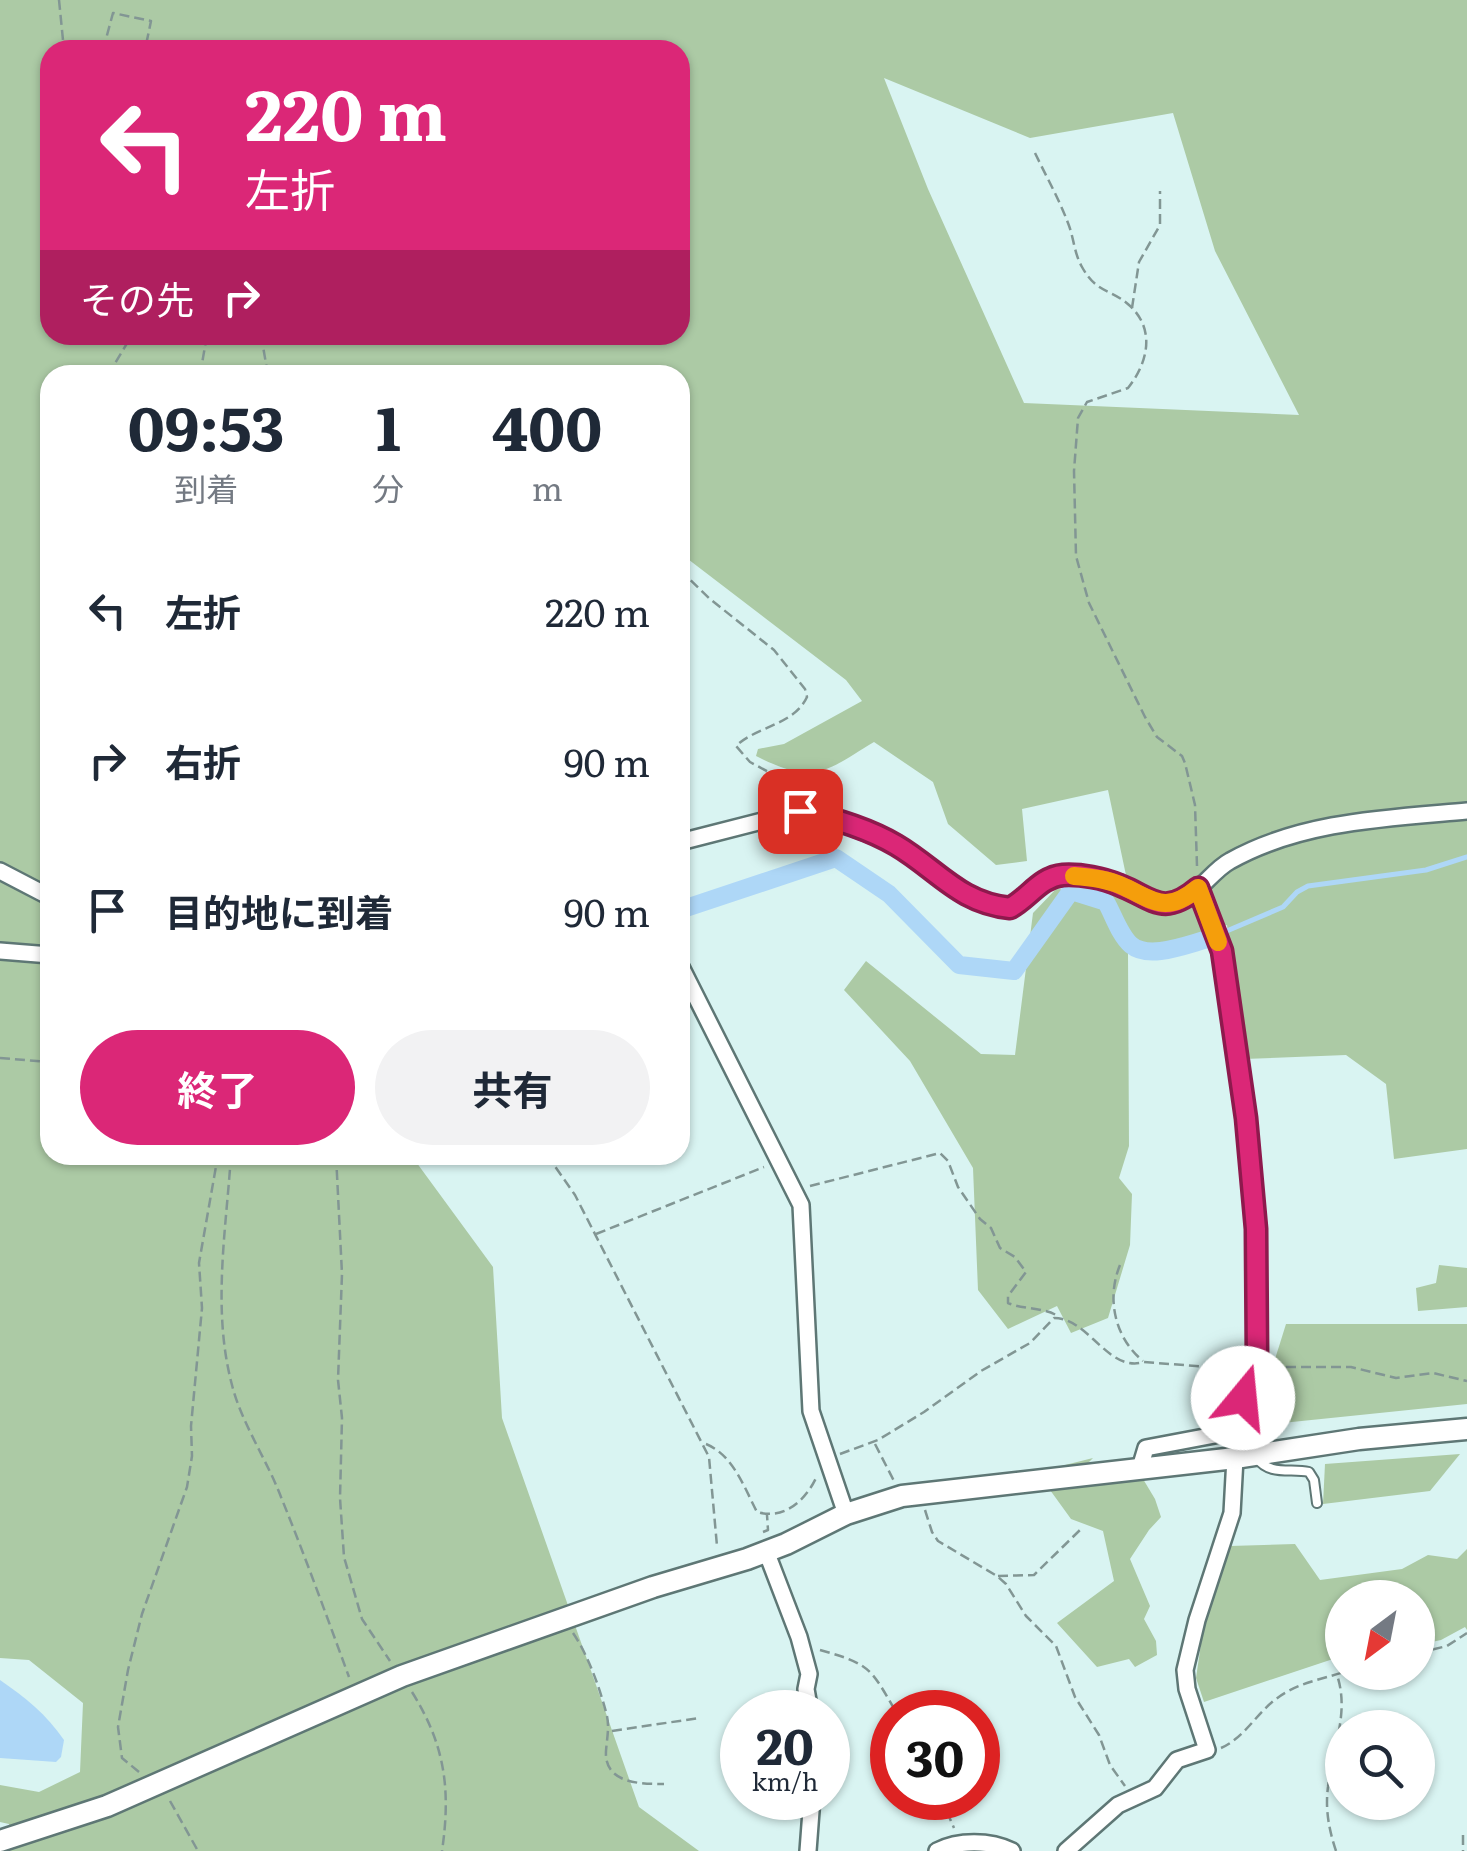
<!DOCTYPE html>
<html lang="ja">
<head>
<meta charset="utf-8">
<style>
	:root { --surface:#fff; --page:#f2f2f3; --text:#1f2937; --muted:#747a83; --accent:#db2777 }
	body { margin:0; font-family:Literata,"Noto Sans JP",serif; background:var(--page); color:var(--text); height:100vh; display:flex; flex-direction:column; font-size:38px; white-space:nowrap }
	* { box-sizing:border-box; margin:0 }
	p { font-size:32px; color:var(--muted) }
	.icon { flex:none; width:55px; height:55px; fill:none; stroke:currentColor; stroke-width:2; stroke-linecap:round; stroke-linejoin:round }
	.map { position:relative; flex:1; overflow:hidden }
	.details { position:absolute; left:40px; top:365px; width:650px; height:800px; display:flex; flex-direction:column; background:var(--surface); border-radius:30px; box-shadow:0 2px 8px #0004 }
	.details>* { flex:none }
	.top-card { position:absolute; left:40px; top:40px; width:650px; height:305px; border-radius:30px; box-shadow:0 2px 8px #0004; background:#db2777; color:#fff; overflow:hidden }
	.needle { width:65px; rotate:212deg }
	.buttons { position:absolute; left:1325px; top:1580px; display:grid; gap:20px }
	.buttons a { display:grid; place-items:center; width:110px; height:110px; border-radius:50%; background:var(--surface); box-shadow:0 2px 8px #0004; font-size:50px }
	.speed { position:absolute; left:720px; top:1690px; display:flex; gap:20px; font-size:50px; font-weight:700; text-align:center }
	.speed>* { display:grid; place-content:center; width:130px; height:130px; border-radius:50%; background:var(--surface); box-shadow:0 2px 8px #0004; line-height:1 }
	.speed small { font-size:25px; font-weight:400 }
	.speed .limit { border:15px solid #d22; background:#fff; color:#111 }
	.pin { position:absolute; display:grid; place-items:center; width:85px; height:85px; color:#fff; margin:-42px; border-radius:20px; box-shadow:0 5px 15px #0006 }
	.me { position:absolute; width:110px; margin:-55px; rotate:17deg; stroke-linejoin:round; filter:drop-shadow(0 0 8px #0008) }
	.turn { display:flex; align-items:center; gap:35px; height:210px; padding:0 40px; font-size:45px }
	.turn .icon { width:130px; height:130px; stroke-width:2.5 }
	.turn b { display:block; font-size:70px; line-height:85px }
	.then { display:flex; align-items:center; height:95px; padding:0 40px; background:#0003; gap:20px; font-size:38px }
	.eta { display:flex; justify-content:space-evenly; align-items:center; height:170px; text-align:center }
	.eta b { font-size:60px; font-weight:700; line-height:70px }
	.action { display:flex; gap:20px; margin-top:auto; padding:20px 40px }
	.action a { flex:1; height:115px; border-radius:60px; background:var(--accent); color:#fff; font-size:40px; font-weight:700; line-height:115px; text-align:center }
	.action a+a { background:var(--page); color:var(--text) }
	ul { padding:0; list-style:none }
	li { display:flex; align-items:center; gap:30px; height:150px; padding:0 40px }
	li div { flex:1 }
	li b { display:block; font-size:38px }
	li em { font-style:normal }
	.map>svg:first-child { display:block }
	.green { fill:#accaa5; fill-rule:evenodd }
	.water { fill:#aed7f7 }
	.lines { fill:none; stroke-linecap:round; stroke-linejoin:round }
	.stream { stroke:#aed7f7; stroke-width:5 }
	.canal { stroke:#aed7f7; stroke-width:18 }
	.service-casing { stroke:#5e7775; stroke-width:12 }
	.minor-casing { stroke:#5e7775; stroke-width:20 }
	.tertiary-casing { stroke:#5e7775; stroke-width:25 }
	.path { stroke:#829694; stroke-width:2.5; stroke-dasharray:10 5; stroke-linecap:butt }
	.service { stroke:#fff; stroke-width:8 }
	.minor { stroke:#fff; stroke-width:15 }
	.tertiary { stroke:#fff; stroke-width:20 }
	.route-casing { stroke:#8e194d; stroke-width:25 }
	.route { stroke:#db2777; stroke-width:18 }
	.slow { stroke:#f59e0b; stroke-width:18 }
</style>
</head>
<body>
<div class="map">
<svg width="1467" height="1851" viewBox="0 0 1467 1851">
	<rect width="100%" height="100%" fill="#d9f4f2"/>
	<g class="green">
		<path d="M0 0H1467V1149L1394 1159 1386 1084 1346 1055 1244 1059 1227 925 1128 954 1129 1146 1119 1178 1132 1194 1130 1245 1108 1318 1071 1333 1057 1306 1008 1329 978 1290 973 1168 910 1061 844 990 866 961 981 1054 1015 1055 1033 913 1056 889 1095 891 1131 899 1108 790 1022 809 1027 861 996 865 948 824 933 782 874 742C823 773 814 785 756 756L758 749 784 744 862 701 846 680 680 553V375H50V1155H411L493 1267 502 1418 639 1807 699 1851H9V1824L0 1822V1785L39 1792 80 1772 83 1703 29 1660 0 1658ZM50 50H680V335H50ZM884 78 1030 138 1173 113 1215 251 1299 415 1024 403 928 189Z"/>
		<path d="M1439 1265 1467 1268V1307L1418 1311 1416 1288 1436 1283Z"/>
		<path d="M1286 1324H1467V1404L1254 1426Z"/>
		<path d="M1460 1454 1430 1491 1323 1504 1325 1464Z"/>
		<path d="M1093 1458 1079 1472 1090 1486 1143 1479 1155 1499 1161 1517 1149 1530 1130 1559 1150 1606 1144 1619 1156 1641 1157 1655 1135 1667 1129 1659 1097 1667 1057 1623 1114 1581 1103 1531 1071 1519 1037 1472Z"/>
		<path d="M1295 1544 1320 1580 1402 1569 1428 1555 1457 1559 1467 1549V1630L1465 1627 1441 1640 1418 1645V1598H1342V1656L1204 1702 1196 1678 1203 1630 1230 1546Z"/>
	</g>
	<path class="water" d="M0 1680C26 1698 46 1714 64 1740L61 1757 56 1762 0 1758Z"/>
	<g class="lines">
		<path class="stream" d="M1222 933 1283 907 1297 892 1308 886 1426 870 1467 857"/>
		<path class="canal" d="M680 910 836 858 889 894 959 965 1014 971 1071 891 1106 902C1113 914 1120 936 1131 945 1150 961 1190 943 1212 938"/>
		<g class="service-casing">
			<path id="service" d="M1257 1458C1269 1476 1291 1468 1309 1472L1314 1480 1317 1503"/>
		</g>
		<g class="minor-casing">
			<g id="minor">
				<path d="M680 842 801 811 826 817 892 843 925 863 956 890 973 900 1010 908C1025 900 1035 883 1052 877 1071 871 1102 878 1120 885 1141 893 1159 912 1183 900 1201 891 1213 870 1230 861 1301 821 1388 818 1467 811"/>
				<path d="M0 871 50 897"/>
				<path d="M0 951 50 955"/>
				<path d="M680 965 801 1205 811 1411 846 1514"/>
				<path d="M1140 1468 1146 1448 1236 1431 1249 1370 1257 1361 1256 1229 1246 1118 1221 951 1198 888"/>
				<path d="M766 1551 799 1637 809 1674 806 1689 810 1712"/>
				<path d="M808 1851 812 1798"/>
				<path d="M937 1851C958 1840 990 1840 1012 1851"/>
				<path d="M1066 1851 1118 1805 1155 1788 1177 1760 1207 1750 1187 1689 1185 1670 1197 1620 1232 1513 1235 1458"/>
			</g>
		</g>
		<g class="tertiary-casing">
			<path id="tertiary" d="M0 1841 107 1806 402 1676 653 1587 747 1559 786 1544 846 1514 902 1496 1235 1458 1359 1439 1467 1429"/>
		</g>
		<g class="path">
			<path d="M59 0 64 50"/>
			<path d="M103 50 113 13 151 21 145 50"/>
			<path d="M1035 153C1046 176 1059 199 1068 223 1074 238 1074 253 1082 267 1097 294 1110 288 1129 305 1156 329 1148 363 1128 388L1087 402 1078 418 1074 471 1076 556 1089 603 1145 717 1157 737 1182 756 1185 763 1195 805 1197 866"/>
			<path d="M1132 308 1139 262 1160 225V191"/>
			<path d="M261 335 268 375"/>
			<path d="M108 375 129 340 128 335"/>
			<path d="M200 375 207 335"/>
			<path d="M680 570 710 599 774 650 805 689 807 697C794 725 757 726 736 746L750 762 774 775 779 799"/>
			<path d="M0 1058 50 1062"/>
			<path d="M231 1155C226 1231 212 1310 232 1385 241 1422 267 1460 281 1497 305 1556 327 1617 349 1677"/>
			<path d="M336 1155 342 1274 338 1380 342 1418 340 1498 344 1557 362 1619 390 1661"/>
			<path d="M547 1155 575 1195 709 1457 717 1546"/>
			<path d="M810 1186 940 1153 948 1161 958 1187 980 1219 991 1228 1000 1248 1015 1257 1026 1272 1008 1296V1303C1024 1310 1046 1307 1059 1317"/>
			<path d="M596 1234 764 1167"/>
			<path d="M1120 1265C1106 1299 1115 1338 1143 1361"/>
			<path d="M1271 1367H1351L1396 1378 1433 1373 1467 1381"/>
			<path d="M706 1444C733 1455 744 1487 757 1512 784 1520 805 1501 816 1478"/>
			<path d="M875 1444 894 1481"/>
			<path d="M840 1454 878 1440 924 1412 981 1371 1030 1343 1054 1318C1089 1318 1108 1373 1144 1362L1234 1369"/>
			<path d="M925 1510 932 1532 938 1541 997 1576 1006 1584 1026 1616 1056 1646 1075 1697 1099 1735 1110 1765 1125 1786"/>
			<path d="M763 1532 768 1530 767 1515"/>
			<path d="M998 1576 1034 1575 1080 1530"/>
			<path d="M573 1633C588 1655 599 1686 606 1712 610 1726 607 1737 606 1751 604 1784 641 1784 664 1784"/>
			<path d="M820 1650C871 1664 871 1669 896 1712"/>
			<path d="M1418 1653 1447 1646 1467 1633"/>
			<path d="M412 1692C445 1745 451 1789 442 1851"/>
			<path d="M612 1731 699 1718"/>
			<path d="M1221 1748C1244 1738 1256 1714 1276 1699 1297 1683 1319 1680 1344 1672"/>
			<path d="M139 1772 122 1758 118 1727 128 1670 142 1614 187 1487 192 1456 191 1426 202 1308 199 1263 218 1155"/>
			<path d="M941 1798 954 1828"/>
			<path d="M170 1801 198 1851"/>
			<path d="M1463 1835V1851"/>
			<path d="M1336 1851C1329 1830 1325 1809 1328 1787 1332 1748 1350 1714 1337 1675"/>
		</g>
		<use href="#service" class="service"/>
		<use href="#minor" class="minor"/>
		<use href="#tertiary" class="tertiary"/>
	</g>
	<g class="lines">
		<g class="route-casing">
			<path id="route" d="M800 811C833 818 867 828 896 845 937 869 959 903 1010 908 1029 898 1040 877 1063 875 1081 874 1103 878 1119 885 1153 898 1162 918 1198 888L1222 951 1246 1118 1256 1229 1257 1361 1249 1370 1243 1398"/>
		</g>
		<use href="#route" class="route"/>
		<path class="slow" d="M1074 876C1088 877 1106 879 1120 885 1153 899 1164 916 1198 888L1218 942"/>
	</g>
</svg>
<div class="buttons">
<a><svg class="needle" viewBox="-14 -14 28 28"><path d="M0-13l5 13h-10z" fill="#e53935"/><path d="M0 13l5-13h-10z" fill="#747a83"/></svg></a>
<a><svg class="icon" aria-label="search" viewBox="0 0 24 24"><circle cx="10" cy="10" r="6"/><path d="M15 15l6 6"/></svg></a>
</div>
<div class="speed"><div>20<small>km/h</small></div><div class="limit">30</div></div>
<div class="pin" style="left:800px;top:811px;background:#d93025"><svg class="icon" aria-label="arrive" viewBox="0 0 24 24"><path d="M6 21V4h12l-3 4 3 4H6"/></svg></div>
<svg class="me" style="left:1243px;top:1398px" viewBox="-20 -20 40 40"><circle r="19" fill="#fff"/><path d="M0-13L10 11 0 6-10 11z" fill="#db2777"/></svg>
<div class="top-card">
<div class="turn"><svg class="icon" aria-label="left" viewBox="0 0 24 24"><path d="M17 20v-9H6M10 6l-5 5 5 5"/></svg><div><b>220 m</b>左折</div></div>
<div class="then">その先<svg class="icon" aria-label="right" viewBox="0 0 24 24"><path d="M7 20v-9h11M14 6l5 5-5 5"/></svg></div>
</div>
<section class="details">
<div class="eta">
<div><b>09:53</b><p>到着</p></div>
<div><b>1</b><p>分</p></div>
<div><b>400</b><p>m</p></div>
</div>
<ul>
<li><svg class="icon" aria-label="left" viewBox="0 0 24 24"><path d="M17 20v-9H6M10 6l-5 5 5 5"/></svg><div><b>左折</b></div><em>220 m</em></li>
<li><svg class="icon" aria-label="right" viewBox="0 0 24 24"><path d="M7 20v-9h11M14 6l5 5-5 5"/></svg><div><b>右折</b></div><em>90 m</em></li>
<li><svg class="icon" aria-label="arrive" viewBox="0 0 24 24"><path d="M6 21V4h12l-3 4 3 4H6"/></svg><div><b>目的地に到着</b></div><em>90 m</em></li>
</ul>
<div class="action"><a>終了</a><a>共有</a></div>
</section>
</div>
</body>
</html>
